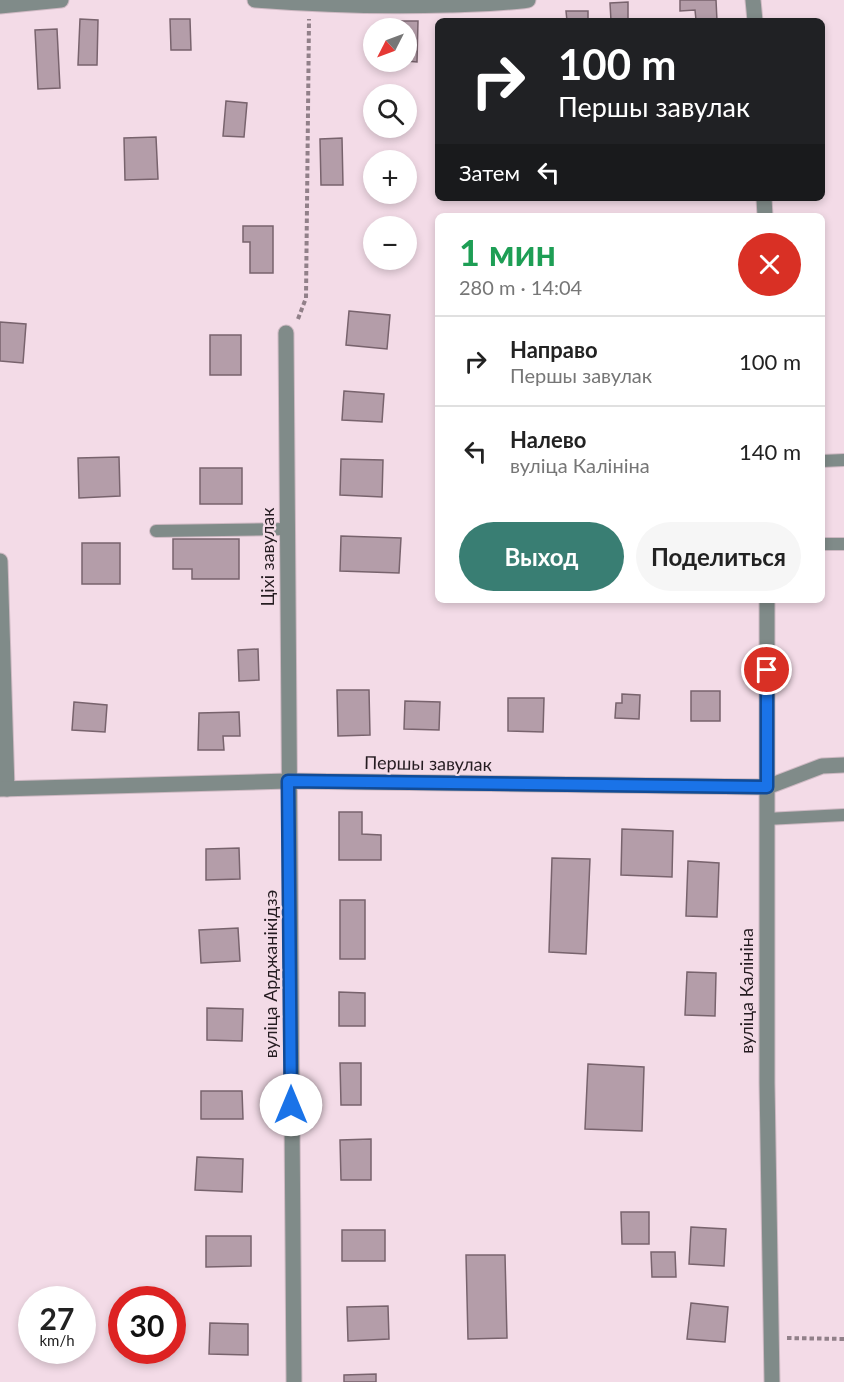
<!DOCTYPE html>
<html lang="ru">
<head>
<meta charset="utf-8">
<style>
	:root { --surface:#fff; --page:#f6f6f6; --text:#222; --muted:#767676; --line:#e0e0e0; --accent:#397e73 }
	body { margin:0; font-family:Lato,sans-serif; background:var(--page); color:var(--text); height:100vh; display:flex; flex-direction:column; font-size:22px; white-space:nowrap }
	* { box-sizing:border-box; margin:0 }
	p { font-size:20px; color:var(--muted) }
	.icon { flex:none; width:33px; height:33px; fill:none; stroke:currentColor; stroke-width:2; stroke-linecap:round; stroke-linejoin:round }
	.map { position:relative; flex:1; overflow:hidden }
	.side { position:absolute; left:435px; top:213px; width:390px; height:390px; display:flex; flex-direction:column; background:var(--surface); border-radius:9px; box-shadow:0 3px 9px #0003 }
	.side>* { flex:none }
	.guide { position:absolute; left:435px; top:18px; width:390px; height:183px; border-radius:9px; box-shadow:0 3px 9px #0003; background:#202124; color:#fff; overflow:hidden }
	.needle { width:39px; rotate:228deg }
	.tools { position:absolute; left:363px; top:18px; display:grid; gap:12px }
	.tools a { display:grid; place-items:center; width:54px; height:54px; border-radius:50%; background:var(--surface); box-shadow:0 3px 9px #0003; font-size:30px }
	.speed { position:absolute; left:18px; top:1286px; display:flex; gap:12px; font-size:30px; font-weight:700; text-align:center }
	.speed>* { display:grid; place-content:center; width:78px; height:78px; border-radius:50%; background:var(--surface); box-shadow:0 3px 9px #0003; line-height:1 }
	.speed small { font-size:15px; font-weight:400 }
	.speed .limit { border:9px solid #d22; background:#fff; color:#111 }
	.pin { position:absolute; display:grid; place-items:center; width:51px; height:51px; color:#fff; margin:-26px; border:3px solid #fff; border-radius:50%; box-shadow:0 2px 6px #0007 }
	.me { position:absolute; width:66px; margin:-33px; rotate:0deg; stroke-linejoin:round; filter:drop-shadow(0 0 4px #0008) }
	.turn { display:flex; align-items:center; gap:21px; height:126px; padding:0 24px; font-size:27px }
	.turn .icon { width:78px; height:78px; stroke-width:2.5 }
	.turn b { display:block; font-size:42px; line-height:51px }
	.then { display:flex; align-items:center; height:57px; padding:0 24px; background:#0003; gap:12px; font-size:22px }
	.round { display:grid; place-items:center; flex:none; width:63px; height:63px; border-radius:32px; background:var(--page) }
	.summary { display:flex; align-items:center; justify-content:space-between; height:102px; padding:0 24px }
	h1 { font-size:36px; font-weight:700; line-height:45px; color:#1e9e55 }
	.primary-button { display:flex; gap:12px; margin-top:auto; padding:12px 24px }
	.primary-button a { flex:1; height:69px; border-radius:36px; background:var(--accent); color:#fff; font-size:24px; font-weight:700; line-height:69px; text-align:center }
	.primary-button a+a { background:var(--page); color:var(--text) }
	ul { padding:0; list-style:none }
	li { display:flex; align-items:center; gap:18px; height:90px; padding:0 24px; border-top:2px solid var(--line) }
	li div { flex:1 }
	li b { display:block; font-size:22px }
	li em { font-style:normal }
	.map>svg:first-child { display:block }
	.building { fill:#b49da9; stroke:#78636d; stroke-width:1.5 }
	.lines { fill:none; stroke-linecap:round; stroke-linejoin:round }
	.service-casing { stroke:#ceb9c3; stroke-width:14 }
	.minor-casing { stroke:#ceb9c3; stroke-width:17 }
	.tertiary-casing { stroke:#ceb9c3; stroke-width:17 }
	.path { stroke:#918089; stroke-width:4; stroke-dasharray:4.5 3; stroke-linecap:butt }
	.service { stroke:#808b89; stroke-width:12 }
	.minor { stroke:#808b89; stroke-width:15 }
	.tertiary { stroke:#808b89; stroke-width:15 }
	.route-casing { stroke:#114b97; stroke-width:15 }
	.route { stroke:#1a73e8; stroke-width:10 }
	.labels { text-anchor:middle; stroke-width:4.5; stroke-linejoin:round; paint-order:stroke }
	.street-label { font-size:18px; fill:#251c21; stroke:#f3dbe7 }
</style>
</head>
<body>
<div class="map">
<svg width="844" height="1382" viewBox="0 0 844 1382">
	<rect width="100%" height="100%" fill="#f3dbe7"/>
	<g class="building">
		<path d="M680 0H716L717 21H685L696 20 695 10 680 11Z"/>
		<path d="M628 2V21H611L610 3Z"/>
		<path d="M566 11H588V21H567Z"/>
		<path d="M80 19 98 20 97 65H78Z"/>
		<path d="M170 19H190L191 50H171Z"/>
		<path d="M399 21H418L417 62 406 61V28H399Z"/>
		<path d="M57 29 60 88 38 89 35 30Z"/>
		<path d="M226 101 247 103 244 137 223 136Z"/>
		<path d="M156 137 158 179 125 180 124 138Z"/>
		<path d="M342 138 343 185H321L320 139Z"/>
		<path d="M243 226H273V273H250V242H243Z"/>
		<path d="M349 311 390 315 387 349 346 345Z"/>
		<path d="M0 322 26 324 23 363 0 361Z"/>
		<rect x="210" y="335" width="31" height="40"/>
		<path d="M344 391 384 394 382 422 342 420Z"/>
		<path d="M119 457 120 496 79 498 78 458Z"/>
		<path d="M341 459 383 460 382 497 340 495Z"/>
		<rect x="200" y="468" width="42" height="36"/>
		<path d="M341 536 401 538 399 573 340 571Z"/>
		<path d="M173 539H239V579H192V569H173Z"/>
		<rect x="82" y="543" width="38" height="41"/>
		<path d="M258 649 259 680 239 681 238 650Z"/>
		<path d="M337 690H369L370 735 338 736Z"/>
		<rect x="691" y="691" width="29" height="30"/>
		<path d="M622 694 640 695 639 719 615 718 616 703H622Z"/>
		<path d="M508 698H544L543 732 508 731Z"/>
		<path d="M405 701 440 702 439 730 404 729Z"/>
		<path d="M74 702 107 705 105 732 72 730Z"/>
		<path d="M239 712 240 736H223L224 750H198L199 713Z"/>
		<path d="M339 812H362V834L381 835V860H339Z"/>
		<path d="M622 829 673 831 672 877 621 875Z"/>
		<path d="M239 848 240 879 206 880V849Z"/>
		<path d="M552 858 590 859 586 954 549 952Z"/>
		<path d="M688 861 719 863 717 917 686 916Z"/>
		<rect x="340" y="900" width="25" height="59"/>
		<path d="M238 928 240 961 201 963 199 930Z"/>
		<path d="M687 972 716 973 715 1016 685 1015Z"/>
		<path d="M339 992 365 993V1026H339Z"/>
		<path d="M207 1008 243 1009 242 1041 207 1040Z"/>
		<path d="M340 1063H361V1105H341Z"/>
		<path d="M588 1064 644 1067 642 1131 585 1129Z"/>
		<path d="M201 1091H242L243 1119H201Z"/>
		<path d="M371 1139V1180H341L340 1140Z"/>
		<path d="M197 1157 243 1159 242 1192 195 1190Z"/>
		<path d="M621 1212H649V1244H622Z"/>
		<path d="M691 1227 726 1229 724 1266 689 1264Z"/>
		<rect x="342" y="1230" width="43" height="31"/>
		<path d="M206 1236H251V1266L206 1267Z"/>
		<path d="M651 1252H675L676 1277H652Z"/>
		<path d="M466 1255H505L507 1338 468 1339Z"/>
		<path d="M691 1303 728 1307 725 1342 687 1339Z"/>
		<path d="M388 1306 389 1339 348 1341 347 1307Z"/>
		<path d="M210 1323 248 1324V1355L209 1354Z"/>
		<path d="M376 1374V1382H344V1375Z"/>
	</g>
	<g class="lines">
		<g class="service-casing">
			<g id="service">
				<path d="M822 461 844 460"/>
				<path d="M156 531 287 529"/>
				<path d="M822 544H844"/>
				<path d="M766 819 844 815"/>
			</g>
		</g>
		<g class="minor-casing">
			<g id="minor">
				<path d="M255 0C320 5 385 7 449 5 476 4 502 4 528 0"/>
				<path d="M0 6 61 0"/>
				<path d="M286 333 294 1382"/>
				<path d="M0 561 7 789"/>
				<path d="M0 789 288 781 767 787 822 766 844 765"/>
			</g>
		</g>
		<g class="tertiary-casing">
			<g id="tertiary">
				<path d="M753 0 755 21"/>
				<path d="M764 198 765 216"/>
				<path d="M767 600V1083L772 1382"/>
			</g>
		</g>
		<g class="path">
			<path d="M298 319 306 298 309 19"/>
			<path d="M787 1338 844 1339"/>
		</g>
		<use href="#service" class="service"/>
		<use href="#minor" class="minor"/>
		<use href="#tertiary" class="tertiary"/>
	</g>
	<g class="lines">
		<g class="route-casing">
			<path id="route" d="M291 1105 288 781 767 787V670"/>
		</g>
		<use href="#route" class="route"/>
	</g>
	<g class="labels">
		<g class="street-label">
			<text transform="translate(268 557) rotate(-90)" y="6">Ціхі завулак</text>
			<text transform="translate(428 764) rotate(1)" y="6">Першы завулак</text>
			<text transform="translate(271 974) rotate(-90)" y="6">вуліца Арджанікідзэ</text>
			<text transform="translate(747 991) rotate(-90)" y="6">вуліца Калініна</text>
		</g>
	</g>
</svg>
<div class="tools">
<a><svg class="needle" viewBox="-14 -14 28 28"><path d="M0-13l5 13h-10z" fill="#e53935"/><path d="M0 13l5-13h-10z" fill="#767676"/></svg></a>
<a><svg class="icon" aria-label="search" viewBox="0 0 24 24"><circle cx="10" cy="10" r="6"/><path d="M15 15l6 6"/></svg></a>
<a>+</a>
<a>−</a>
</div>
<div class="speed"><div>27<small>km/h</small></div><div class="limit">30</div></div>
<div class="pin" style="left:767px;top:670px;background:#d93025"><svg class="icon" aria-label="arrive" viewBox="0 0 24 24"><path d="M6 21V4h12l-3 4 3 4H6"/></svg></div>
<svg class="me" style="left:291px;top:1105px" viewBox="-20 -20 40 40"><circle r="19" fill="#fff"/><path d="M0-13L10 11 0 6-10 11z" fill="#1a73e8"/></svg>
<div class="guide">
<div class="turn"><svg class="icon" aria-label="right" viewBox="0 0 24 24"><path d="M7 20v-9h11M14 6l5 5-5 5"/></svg><div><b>100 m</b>Першы завулак</div></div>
<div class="then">Затем<svg class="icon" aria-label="left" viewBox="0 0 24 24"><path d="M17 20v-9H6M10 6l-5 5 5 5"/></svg></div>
</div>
<section class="side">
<div class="summary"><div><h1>1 мин</h1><p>280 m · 14:04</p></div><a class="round" style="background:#d93025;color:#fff"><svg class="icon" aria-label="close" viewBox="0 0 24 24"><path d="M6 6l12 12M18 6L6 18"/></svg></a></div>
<ul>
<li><svg class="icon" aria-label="right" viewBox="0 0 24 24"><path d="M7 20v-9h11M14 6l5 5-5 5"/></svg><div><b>Направо</b><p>Першы завулак</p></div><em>100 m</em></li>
<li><svg class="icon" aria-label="left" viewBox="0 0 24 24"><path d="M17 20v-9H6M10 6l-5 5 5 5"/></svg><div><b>Налево</b><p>вуліца Калініна</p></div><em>140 m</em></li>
</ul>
<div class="primary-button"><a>Выход</a><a>Поделиться</a></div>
</section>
</div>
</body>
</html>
